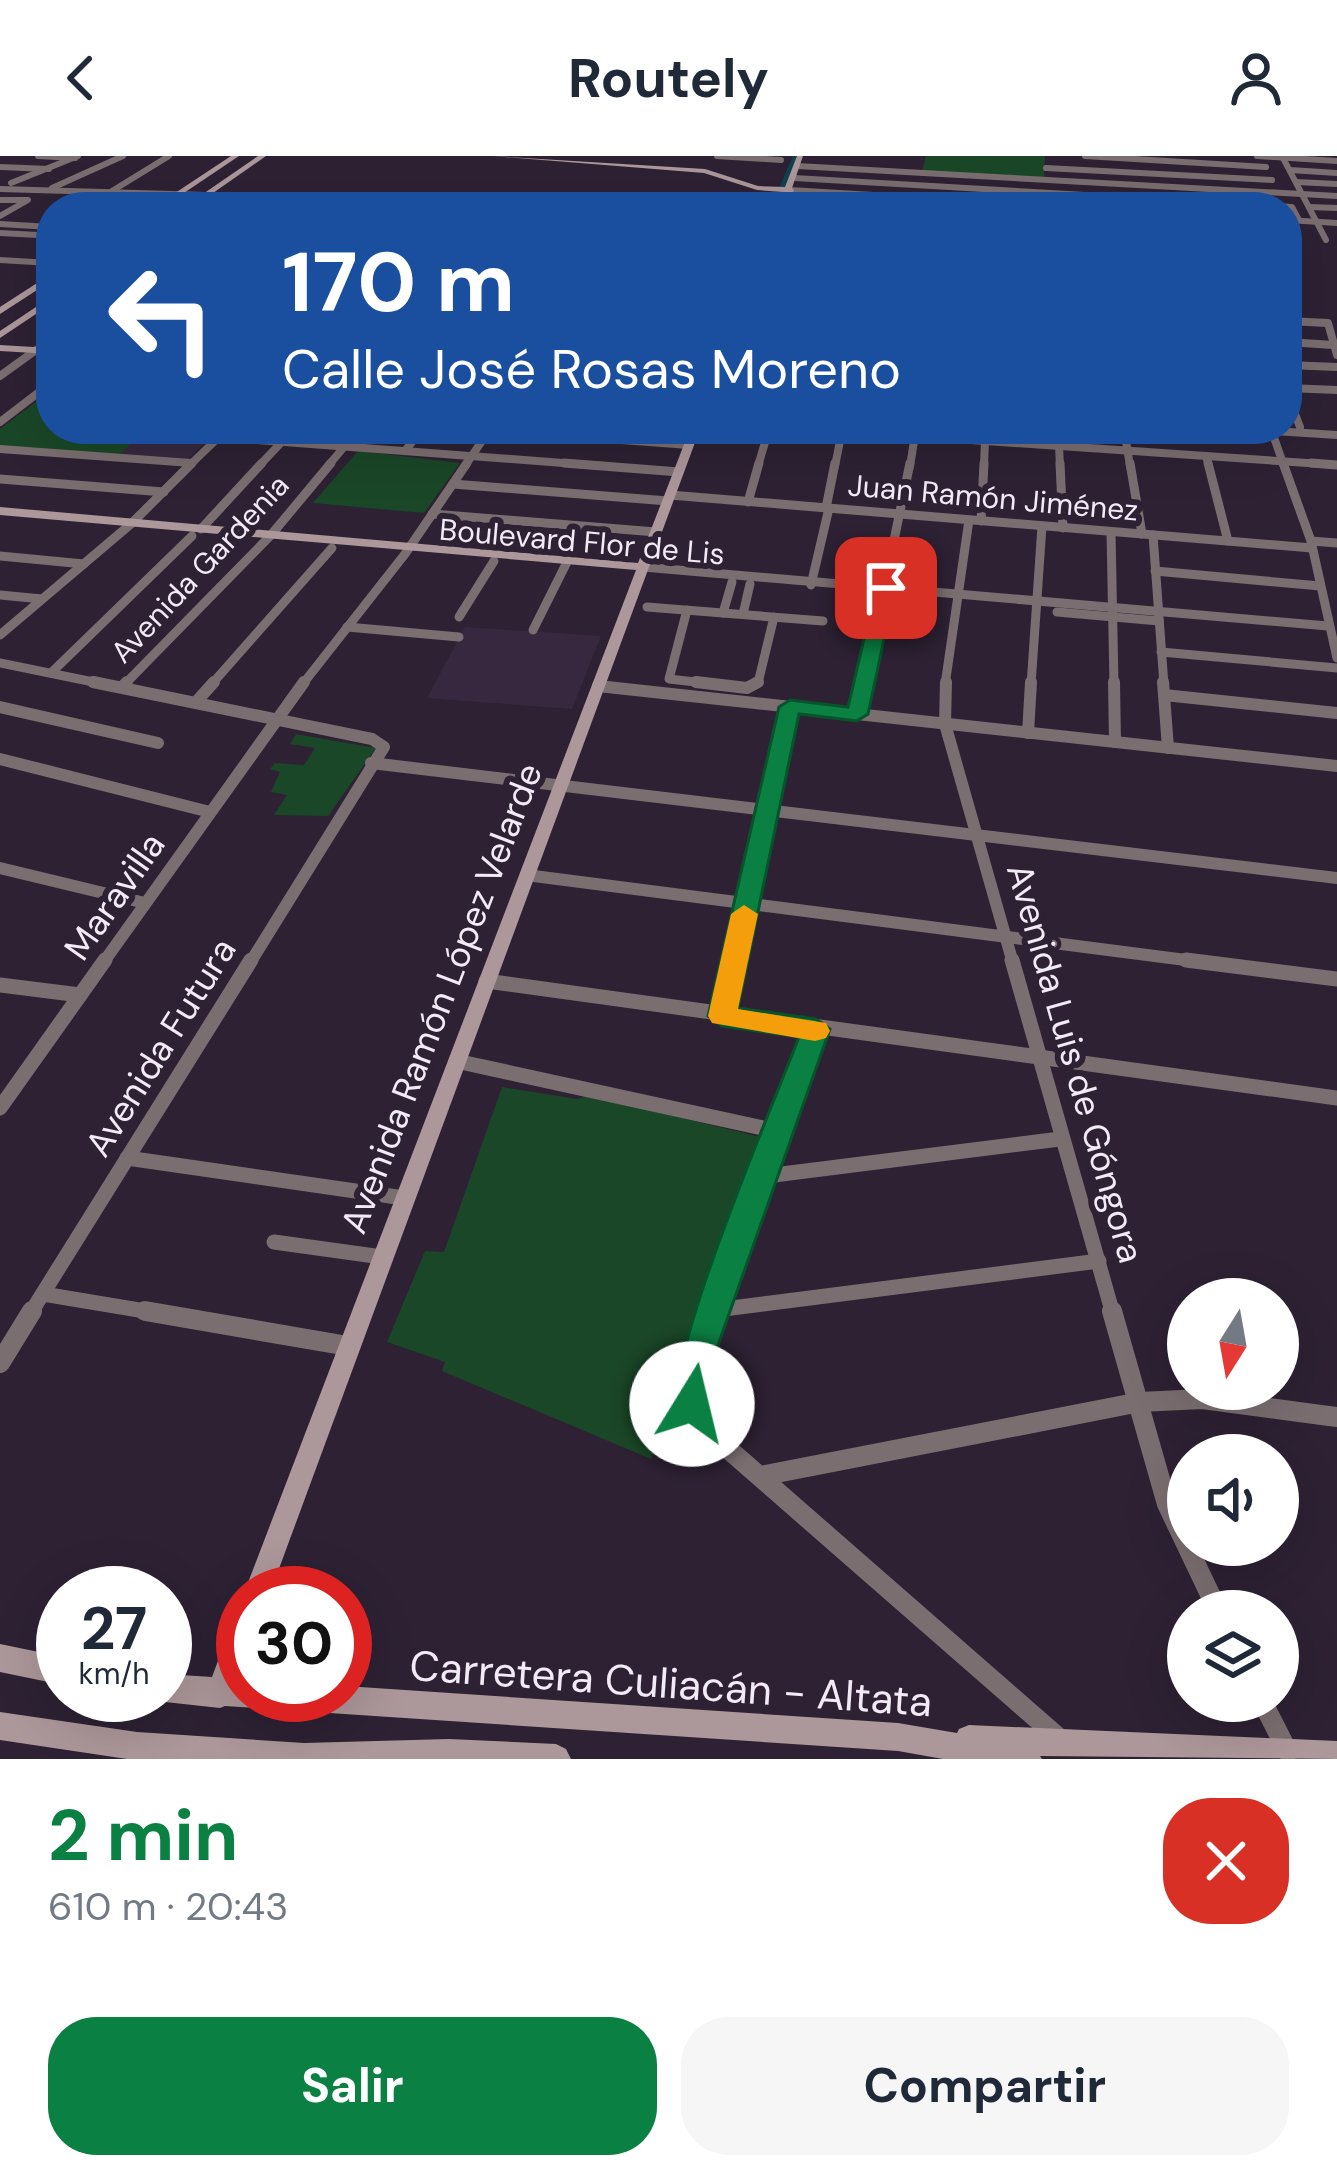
<!DOCTYPE html>
<html lang="es">
<head>
<meta charset="utf-8">
<style>
	:root { --surface:#fff; --page:#f6f6f7; --text:#1f2937; --muted:#747a83; --accent:#0b8043 }
	body { margin:0; font-family:"DM Sans",sans-serif; background:var(--page); color:var(--text); height:100vh; display:flex; flex-direction:column; font-size:45px; white-space:nowrap }
	* { box-sizing:border-box; margin:0 }
	p { font-size:39px; color:var(--muted) }
	.icon { flex:none; width:66px; height:66px; fill:none; stroke:currentColor; stroke-width:2; stroke-linecap:round; stroke-linejoin:round }
	.map { position:relative; height:1603px; overflow:hidden }
	.sheet { display:flex; flex-direction:column; background:var(--surface); flex:1 }
	.sheet>* { flex:none }
	.hud { position:absolute; left:36px; top:36px; width:1266px; height:252px; border-radius:48px; box-shadow:0 12px 48px #0002; background:#1a4fa0; color:#fff; overflow:hidden }
	.needle { width:78px; rotate:191deg }
	.fabs { position:absolute; left:1167px; top:1122px; display:grid; gap:24px }
	.fabs a { display:grid; place-items:center; width:132px; height:132px; border-radius:50%; background:var(--surface); box-shadow:0 12px 48px #0002; font-size:60px }
	.speed { position:absolute; left:36px; top:1410px; display:flex; gap:24px; font-size:60px; font-weight:700; text-align:center }
	.speed>* { display:grid; place-content:center; width:156px; height:156px; border-radius:50%; background:var(--surface); box-shadow:0 12px 48px #0002; line-height:1 }
	.speed small { font-size:30px; font-weight:400 }
	.speed .limit { border:18px solid #d22; background:#fff; color:#111 }
	.pin { position:absolute; display:grid; place-items:center; width:102px; height:102px; color:#fff; margin:-51px; border-radius:24px; box-shadow:0 6px 18px #0006 }
	.me { position:absolute; width:132px; margin:-66px; rotate:9deg; stroke-linejoin:round; filter:drop-shadow(0 0 9px #0008) }
	.turn { display:flex; align-items:center; gap:42px; height:252px; padding:0 48px; font-size:54px }
	.turn .icon { width:156px; height:156px; stroke-width:2.5 }
	.turn b { display:block; font-size:84px; line-height:102px }
	.round { display:grid; place-items:center; flex:none; width:126px; height:126px; border-radius:48px; background:var(--page) }
	.headline { display:flex; align-items:center; justify-content:space-between; height:204px; padding:0 48px }
	h1 { font-size:72px; font-weight:700; line-height:90px; color:var(--accent) }
	.primary-button { display:flex; gap:24px; margin-top:auto; padding:24px 48px }
	.primary-button a { flex:1; height:138px; border-radius:48px; background:var(--accent); color:#fff; font-size:48px; font-weight:700; line-height:138px; text-align:center }
	.primary-button a+a { background:var(--page); color:var(--text) }
	header { display:flex; justify-content:space-between; align-items:center; height:156px; padding:0 48px; background:var(--surface); font-size:54px; font-weight:700 }
	.map>svg:first-child { display:block }
	.built { fill:#37283f }
	.green { fill:#1a4727 }
	.lines { fill:none; stroke-linecap:round; stroke-linejoin:round }
	.canal { fill:#0f4251; fill-rule:evenodd }
	.street-far5 { stroke:#7b6e70; stroke-width:6 }
	.street-far4 { stroke:#7b6e70; stroke-width:8 }
	.street-far3 { stroke:#7b6e70; stroke-width:9 }
	.street-far2 { stroke:#7b6e70; stroke-width:12 }
	.street-far1 { stroke:#7b6e70; stroke-width:15 }
	.street { stroke:#7b6e70; stroke-width:20 }
	.secondary { fill:#ac979a; fill-rule:evenodd }
	.route { fill:#0b8043; stroke:#07532c; stroke-width:3 }
	.slow { fill:#f59e0b }
	.labels { text-anchor:middle; stroke-width:12; stroke-linejoin:round; paint-order:stroke }
	.far-street-label { font-size:30px; fill:#f2eaf6; stroke:#2d2133 }
	.street-label { font-size:36px; fill:#f2eaf6; stroke:#2d2133 }
	.near-street-label { font-size:42px; fill:#f2eaf6; stroke:#2d2133 }
</style>
</head>
<body>
<header><svg class="icon" aria-label="back" viewBox="0 0 24 24"><path d="M15 5l-7 7 7 7"/></svg>Routely<svg class="icon" aria-label="person" viewBox="0 0 24 24"><circle cx="12" cy="8" r="4"/><path d="M4 21q1-7 8-7t8 7"/></svg></header>
<div class="map">
<svg width="1337" height="1603" viewBox="0 0 1337 1603">
	<rect width="100%" height="100%" fill="#2d2133"/>
	<g class="built">
		<path d="M147 273H195L216 275 187 305 118 300Z"/>
		<path d="M465 471 601 480 572 553 427 542Z"/>
	</g>
	<g class="green">
		<path d="M926 0H1045L1044 22 922 15Z"/>
		<path d="M37 245 51 246V273H147L118 300 0 291V273Z"/>
		<path d="M358 295 460 307 424 357 313 347Z"/>
		<path d="M296 578 376 592 328 660 274 659 287 639 271 636 280 616 270 613 275 607 304 609 315 592 290 588Z"/>
		<path d="M502 931 577 943 589 939 772 984 651 1303 442 1215 445 1206 387 1186 425 1095 444 1096Z"/>
	</g>
	<g class="lines">
		<path class="canal" d="M793 0H799L779 51H771Z"/>
		<g class="street-far5">
			<path d="M38 0 75 2"/>
			<path d="M717 0 781 4"/>
			<path d="M1085 0 1266 11"/>
			<path d="M1257 0 1337 5"/>
			<path d="M1282 0 1326 84"/>
			<path d="M797 10 1337 40"/>
			<path d="M0 11 49 13"/>
			<path d="M1046 12 1272 24"/>
			<path d="M1290 14 1337 17"/>
			<path d="M794 22 1292 51 1299 64"/>
			<path d="M1296 26 1337 28"/>
			<path d="M11 27 78 0"/>
			<path d="M52 32 123 0"/>
			<path d="M0 33 206 39"/>
			<path d="M790 34 1072 51"/>
			<path d="M112 35 169 0"/>
			<path d="M0 44H28L0 60"/>
			<path d="M783 48 841 51"/>
			<path d="M1309 51 1337 52"/>
			<path d="M1287 64 1337 67"/>
			<path d="M0 68 51 71"/>
			<path d="M0 77 38 79"/>
			<path d="M0 104 51 107"/>
		</g>
		<g class="street-far4">
			<path d="M1287 165 1328 167 1337 199"/>
			<path d="M1287 186 1333 189"/>
			<path d="M45 189 51 184"/>
			<path d="M1287 209 1337 211"/>
			<path d="M0 220 36 194"/>
			<path d="M1287 232 1337 234"/>
			<path d="M1291 248 1300 271"/>
			<path d="M0 266 51 227"/>
			<path d="M810 273 1337 309"/>
			<path d="M1124 273 1130 310"/>
			<path d="M1243 273 1337 279"/>
			<path d="M1271 273 1284 310"/>
			<path d="M489 274 689 289"/>
			<path d="M218 281 603 310"/>
			<path d="M1059 290 1060 310"/>
			<path d="M0 293 191 307"/>
			<path d="M405 295 422 273"/>
			<path d="M1206 300 1209 310"/>
			<path d="M189 310 223 277"/>
			<path d="M259 310 294 273"/>
			<path d="M328 310 359 273"/>
			<path d="M465 310 490 273"/>
			<path d="M758 310 769 273"/>
			<path d="M835 310 842 275"/>
			<path d="M910 310 916 273"/>
			<path d="M984 310 985 285"/>
		</g>
		<g class="street-far3">
			<path d="M564 307 679 316"/>
			<path d="M1060 307 1063 372"/>
			<path d="M1130 307 1142 378"/>
			<path d="M1208 307 1228 385"/>
			<path d="M1283 307 1311 385 1337 502"/>
			<path d="M1311 307 1337 309"/>
			<path d="M0 323 164 336"/>
			<path d="M453 328 668 345"/>
			<path d="M670 339 1312 392"/>
			<path d="M748 346 759 307"/>
			<path d="M826 352 835 307"/>
			<path d="M432 358 656 376"/>
			<path d="M981 365 984 307"/>
			<path d="M201 373 262 307"/>
			<path d="M1111 376 1114 529"/>
			<path d="M1153 379 1164 529"/>
			<path d="M1311 385 1337 387"/>
			<path d="M0 400 84 408"/>
			<path d="M643 411 1328 470"/>
			<path d="M1155 415 1320 430"/>
			<path d="M811 429 829 352"/>
			<path d="M0 439 42 443"/>
			<path d="M647 451 823 465"/>
			<path d="M687 454 669 523 722 529"/>
			<path d="M1057 456 1159 465"/>
			<path d="M723 457 732 426"/>
			<path d="M743 458 750 428"/>
			<path d="M459 461 494 405"/>
			<path d="M347 471 459 481"/>
			<path d="M533 474 568 404"/>
			<path d="M0 479 132 367 192 307"/>
			<path d="M1161 496 1337 512"/>
			<path d="M0 507 108 529"/>
			<path d="M51 517 192 380"/>
			<path d="M124 529 271 379 331 307"/>
			<path d="M211 529 332 392"/>
			<path d="M302 529 405 398 467 307"/>
			<path d="M753 529 758 527 774 461"/>
			<path d="M864 529 910 307"/>
			<path d="M945 529 969 364"/>
			<path d="M1031 529 1042 370"/>
		</g>
		<g class="street-far2">
			<path d="M93 526 372 583 384 591 250 807"/>
			<path d="M696 526 747 532 758 526"/>
			<path d="M946 526 945 568 1013 807"/>
			<path d="M1114 526 1115 586"/>
			<path d="M1163 526 1168 592"/>
			<path d="M598 530 1337 610"/>
			<path d="M122 531 127 526"/>
			<path d="M1164 539 1337 557"/>
			<path d="M196 546 214 526"/>
			<path d="M0 551 158 587"/>
			<path d="M857 558 864 526"/>
			<path d="M1028 577 1031 526"/>
			<path d="M0 603 210 656"/>
			<path d="M371 607 1337 722"/>
			<path d="M0 712 145 747"/>
			<path d="M526 719 1209 807"/>
			<path d="M103 807 304 526"/>
			<path d="M734 807 790 551"/>
		</g>
		<g class="street-far1">
			<path d="M1012 804 1113 1158"/>
			<path d="M1186 804 1337 823"/>
			<path d="M486 825 1337 942"/>
			<path d="M0 829 80 839"/>
			<path d="M722 860 734 804"/>
			<path d="M456 905 781 976"/>
			<path d="M0 952 105 804"/>
			<path d="M127 1002 404 1042"/>
			<path d="M766 1020 1060 983"/>
			<path d="M274 1086 382 1101"/>
			<path d="M43 1138 163 1158"/>
			<path d="M716 1154 1099 1105"/>
			<path d="M30 1158 251 804"/>
			<path d="M712 1158 816 873"/>
		</g>
		<g class="street">
			<path d="M145 1155 348 1190"/>
			<path d="M713 1155 700 1192 692 1248 711 1278 1059 1582"/>
			<path d="M1112 1155 1167 1348 1218 1455"/>
			<path d="M0 1207 32 1155"/>
			<path d="M761 1320 1140 1246 1202 1243 1337 1261"/>
			<path d="M1262 1545 1288 1596"/>
		</g>
		<g class="secondary">
			<path d="M231 0H239L163 51H154Z"/>
			<path d="M258 0H266L193 51H184Z"/>
			<path d="M492 0 705 13 758 30 785 31 797 0H803L792 32 794 34 785 51H777L783 36 757 34 704 17Z"/>
			<path d="M51 118V125L0 158V151Z"/>
			<path d="M51 141V148L0 182V175Z"/>
			<path d="M0 189 51 192V198L0 195Z"/>
			<path d="M690 273H700L270 1437H244L636 414 0 359V351L638 407Z"/>
			<path d="M243 1460V1513L239 1523H243V1539H345V1530L898 1567 957 1577 959 1573 969 1569 1337 1585V1603L1040 1600 1042 1603H943L898 1595 225 1550 220 1552 165 1546 155 1542 154 1539H165V1518L212 1521 233 1464Z"/>
			<path d="M0 1488 63 1501V1529L0 1516Z"/>
			<path d="M0 1556 137 1576 304 1587 449 1583 556 1588 566 1593 571 1603H127L0 1584Z"/>
		</g>
	</g>
	<path class="route" d="M886 426 895 432 868 558 857 565 799 558 738 852 816 863 830 873 717 1192 705 1260 692 1264 679 1260C658 1214 776 942 799 881L722 870 708 860 779 551 790 544 848 551 876 432Z"/>
	<path class="slow" d="M744 749 758 758 738 853 826 867 830 875 826 882 815 885 712 867 708 860 731 758Z"/>
	<g class="labels">
		<g class="far-street-label">
			<text transform="translate(993 342) rotate(5)" y="10">Juan Ramón Jiménez</text>
			<text transform="translate(582 386) rotate(5)" y="10">Boulevard Flor de Lis</text>
			<text transform="translate(200 413) rotate(-47)" y="10">Avenida Gardenia</text>
		</g>
		<g class="street-label">
			<text transform="translate(114 740) rotate(-55)" y="13">Maravilla</text>
			<text transform="translate(441 842) rotate(-69)" y="13">Avenida Ramón López Velarde</text>
			<text transform="translate(160 891) rotate(-58)" y="13">Avenida Futura</text>
			<text transform="translate(1076 907) rotate(74)" y="13">Avenida Luis de Góngora</text>
		</g>
		<g class="near-street-label">
			<text transform="translate(671 1527) rotate(4)" y="15">Carretera Culiacán - Altata</text>
		</g>
	</g>
</svg>
<div class="fabs">
<a><svg class="needle" viewBox="-14 -14 28 28"><path d="M0-13l5 13h-10z" fill="#e53935"/><path d="M0 13l5-13h-10z" fill="#747a83"/></svg></a>
<a><svg class="icon" aria-label="sound" viewBox="0 0 24 24"><path d="M4 9h4l5-4v14l-5-4H4zM17 9q2 3 0 6"/></svg></a>
<a><svg class="icon" aria-label="layers" viewBox="0 0 24 24"><path d="M12 4l9 5-9 5-9-5zM3 14l9 5 9-5"/></svg></a>
</div>
<div class="speed"><div>27<small>km/h</small></div><div class="limit">30</div></div>
<div class="pin" style="left:886px;top:432px;background:#d93025"><svg class="icon" aria-label="arrive" viewBox="0 0 24 24"><path d="M6 21V4h12l-3 4 3 4H6"/></svg></div>
<svg class="me" style="left:692px;top:1248px" viewBox="-20 -20 40 40"><circle r="19" fill="#fff"/><path d="M0-13L10 11 0 6-10 11z" fill="#0b8043"/></svg>
<div class="hud">
<div class="turn"><svg class="icon" aria-label="left" viewBox="0 0 24 24"><path d="M17 20v-9H6M10 6l-5 5 5 5"/></svg><div><b>170 m</b>Calle José Rosas Moreno</div></div>
</div>
</div>
<section class="sheet">
<div class="headline"><div><h1>2 min</h1><p>610 m · 20:43</p></div><a class="round" style="background:#d93025;color:#fff"><svg class="icon" aria-label="close" viewBox="0 0 24 24"><path d="M6 6l12 12M18 6L6 18"/></svg></a></div>
<div class="primary-button"><a>Salir</a><a>Compartir</a></div>
</section>
</body>
</html>
